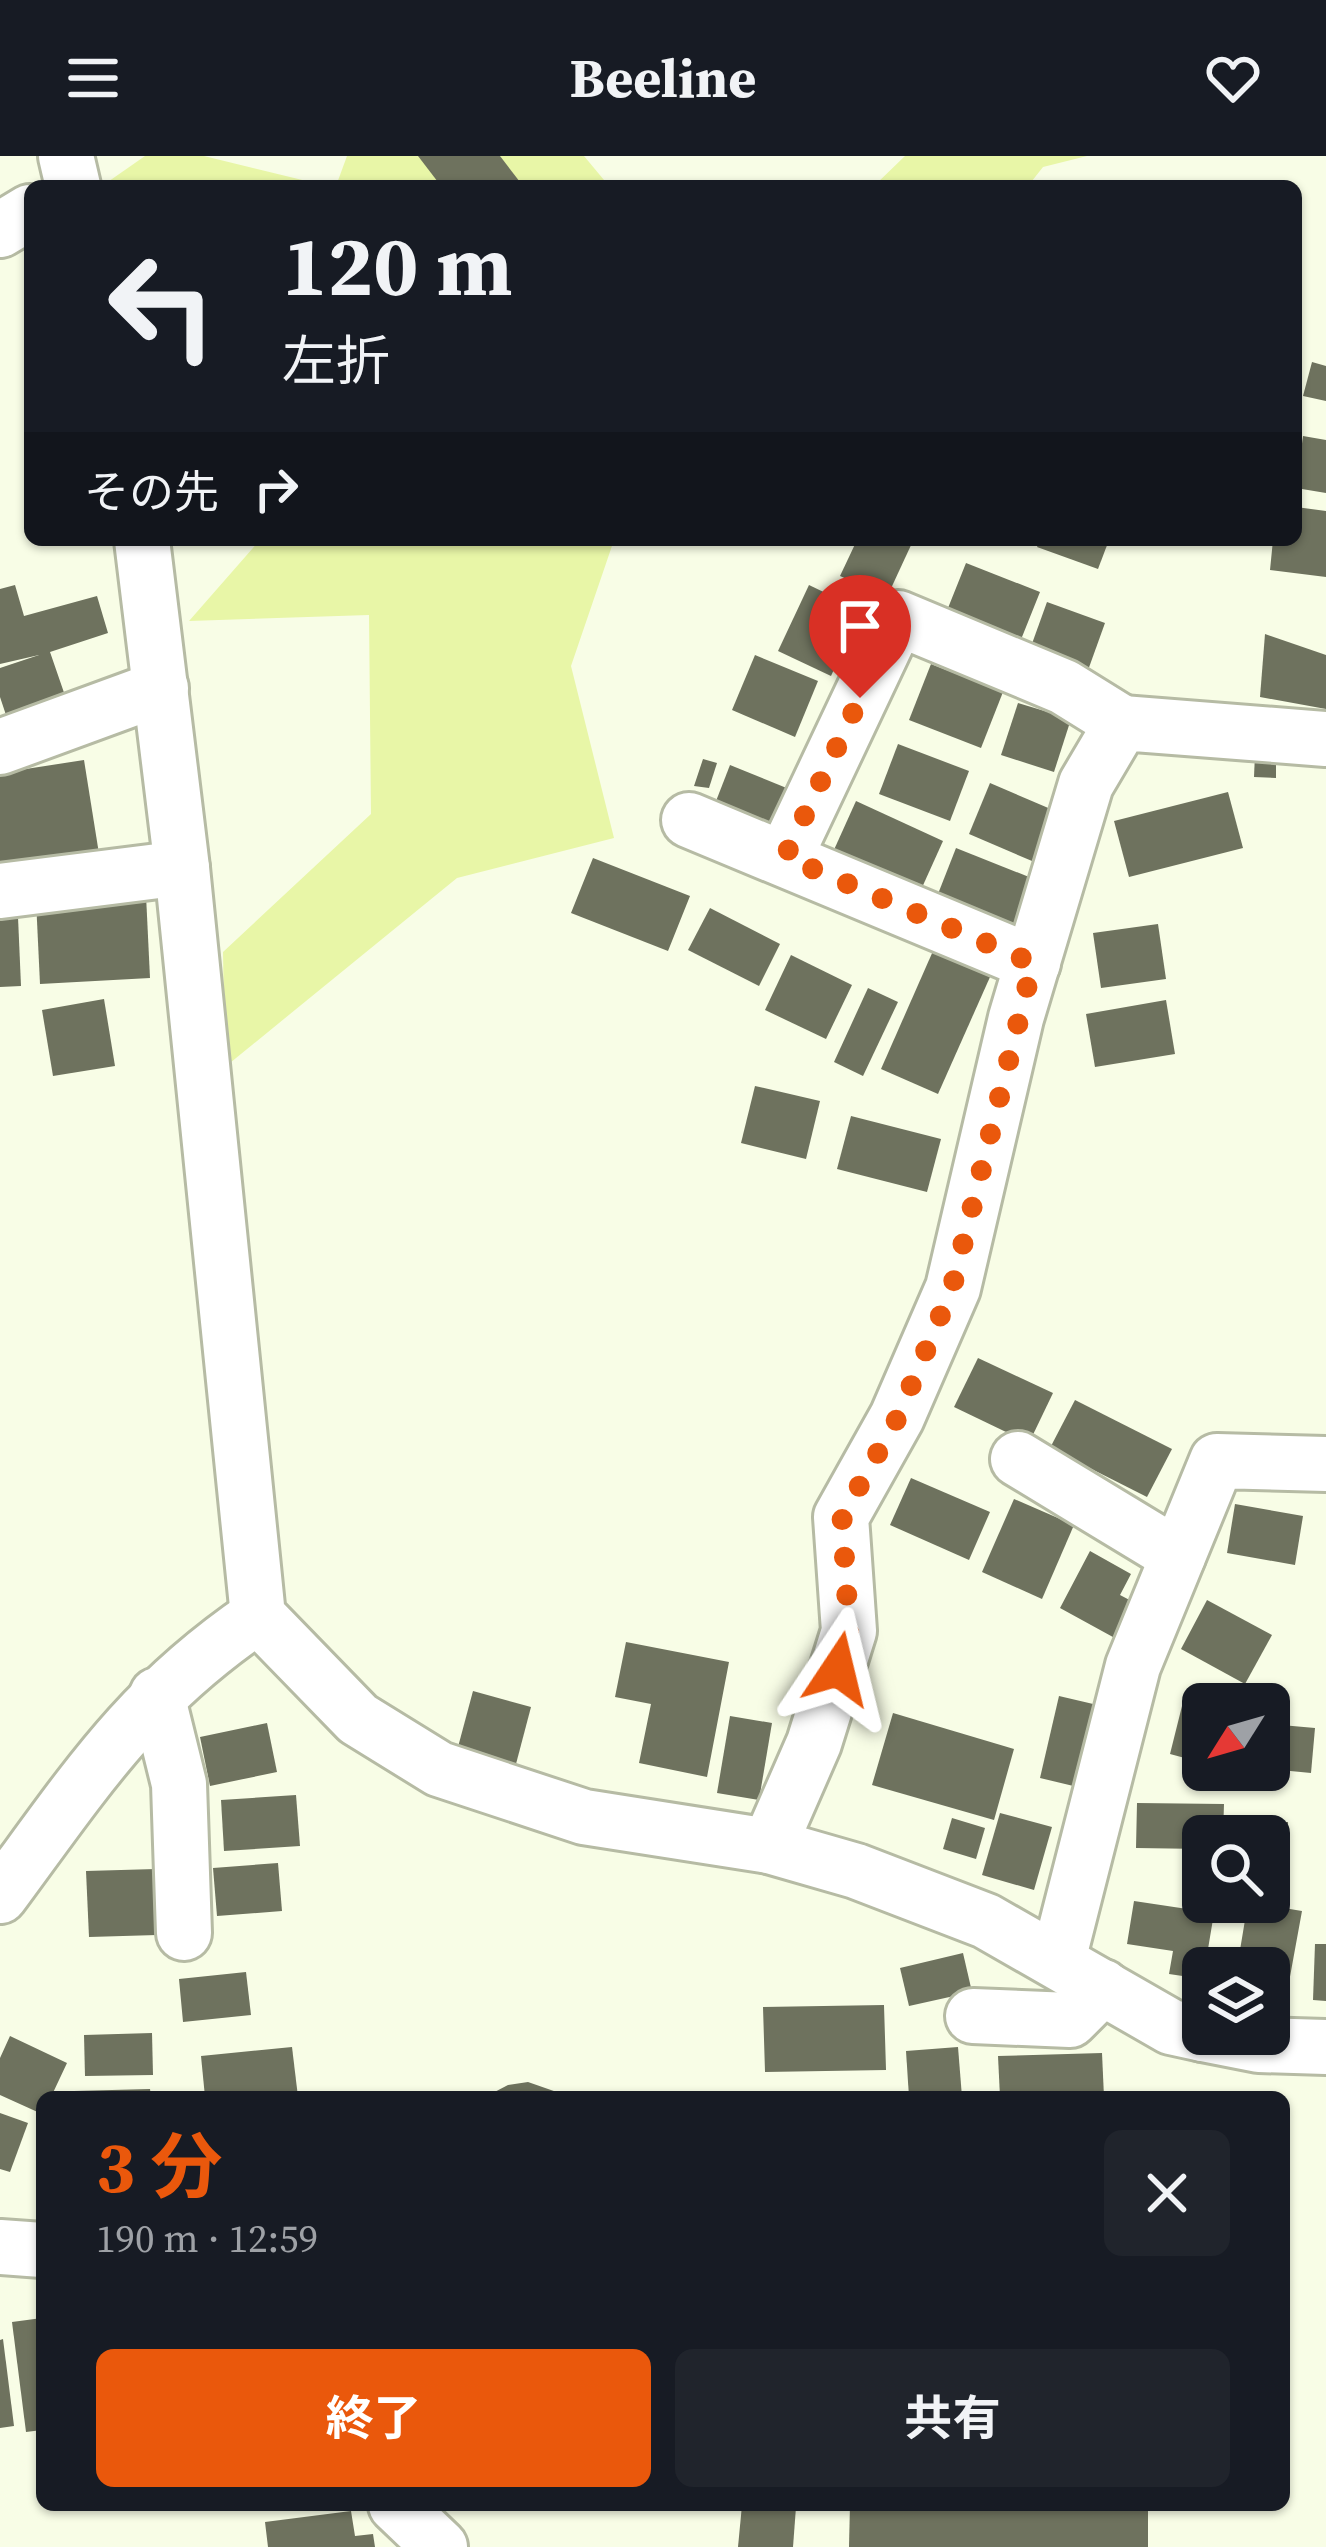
<!DOCTYPE html>
<html lang="ja">
<head>
<meta charset="utf-8">
<style>
	:root { --surface:#171b24; --page:#20242c; --text:#f1f3f6; --muted:#9ea1a6; --accent:#ea580c }
	body { margin:0; font-family:"Source Serif 4","Noto Sans JP",serif; background:var(--page); color:var(--text); height:100vh; display:flex; flex-direction:column; font-size:45px; white-space:nowrap }
	* { box-sizing:border-box; margin:0 }
	p { font-size:39px; color:var(--muted) }
	.icon { flex:none; width:66px; height:66px; fill:none; stroke:currentColor; stroke-width:2; stroke-linecap:round; stroke-linejoin:round }
	.map { position:relative; flex:1; overflow:hidden }
	.sheet { position:absolute; left:36px; top:1935px; width:1254px; height:420px; display:flex; flex-direction:column; background:var(--surface); border-radius:18px; box-shadow:0 3px 9px #0004 }
	.sheet>* { flex:none }
	.hud { position:absolute; left:24px; top:24px; width:1278px; height:366px; border-radius:18px; box-shadow:0 3px 9px #0004; background:#171b24; color:var(--text); overflow:hidden }
	.needle { width:78px; rotate:233deg }
	.controls { position:absolute; left:1182px; top:1527px; display:grid; gap:24px }
	.controls a { display:grid; place-items:center; width:108px; height:108px; border-radius:18px; background:var(--surface); box-shadow:0 3px 9px #0004; font-size:60px }
	.pin { position:absolute; display:grid; place-items:center; width:102px; height:102px; color:#fff; margin:-123px -51px; border-radius:50% 50% 50% 0; rotate:-45deg; box-shadow:0 0 12px #0007 }
	.pin .icon { rotate:45deg }
	.me { position:absolute; width:132px; margin:-66px; rotate:10deg; stroke-linejoin:round; filter:drop-shadow(0 0 9px #0008) }
	.turn { display:flex; align-items:center; gap:42px; height:252px; padding:0 60px; font-size:54px }
	.turn .icon { width:156px; height:156px; stroke-width:2.5 }
	.turn b { display:block; font-size:84px; line-height:102px }
	.then { display:flex; align-items:center; height:114px; padding:0 60px; background:#0003; gap:24px; font-size:45px }
	.round { display:grid; place-items:center; flex:none; width:126px; height:126px; border-radius:18px; background:var(--page) }
	.overview { display:flex; align-items:center; justify-content:space-between; height:204px; padding:0 60px }
	h1 { font-size:72px; font-weight:700; line-height:90px; color:var(--accent) }
	.cta { display:flex; gap:24px; margin-top:auto; padding:24px 60px }
	.cta a { flex:1; height:138px; border-radius:18px; background:var(--accent); color:#fff; font-size:48px; font-weight:700; line-height:138px; text-align:center }
	.cta a+a { background:var(--page); color:var(--text) }
	header { display:flex; justify-content:space-between; align-items:center; height:156px; padding:0 60px; background:var(--surface); font-size:54px; font-weight:700 }
	.map>svg:first-child { display:block }
	.green { fill:#e8f6a7 }
	.building { fill:#6e725e }
	.lines { fill:none; stroke-linecap:round; stroke-linejoin:round }
	.minor-casing { stroke:#b6bba4; stroke-width:60 }
	.minor { stroke:#fff; stroke-width:54 }
	.route { stroke:#ea580c; stroke-width:21; stroke-dasharray:0 37.8 }
</style>
</head>
<body>
<header><svg class="icon" aria-label="menu" viewBox="0 0 24 24"><path d="M4 6h16M4 12h16M4 18h16"/></svg>Beeline<svg class="icon" aria-label="heart" viewBox="0 0 24 24"><path d="M12 20l-8-8c-3-5 5-10 8-4 3-6 11-1 8 4z"/></svg></header>
<div class="map">
<svg width="1326" height="2391" viewBox="0 0 1326 2391">
	<rect width="100%" height="100%" fill="#f8fde6"/>
	<g class="green">
		<path d="M145 0H204L327 30H102Z"/>
		<path d="M347 0H584L609 30H336Z"/>
		<path d="M905 0H1087L1043 11 1028 30H874Z"/>
		<path d="M260 384H614L571 510 614 682 457 722 225 911 223 796 371 658 369 459 189 465Z"/>
	</g>
	<g class="building">
		<path d="M418 0H500L523 30H441Z"/>
		<path d="M1312 206 1326 210V245L1303 240Z"/>
		<path d="M1303 280 1326 284V337L1296 332Z"/>
		<path d="M1296 351 1326 355V421L1270 414 1273 384H1296Z"/>
		<path d="M857 384 912 387 887 441 840 420Z"/>
		<path d="M1040 384H1109L1098 413 1037 391Z"/>
		<path d="M966 407 1040 436 1018 491 944 462Z"/>
		<path d="M15 429 24 460 97 440 108 477 50 496 70 554 11 574 0 541V512L39 499 0 508V433Z"/>
		<path d="M809 429 861 454 831 520 778 495Z"/>
		<path d="M1047 446 1105 467 1087 517 1029 496Z"/>
		<path d="M1265 478 1326 499V553L1260 541Z"/>
		<path d="M755 499 818 525 795 581 732 554Z"/>
		<path d="M931 508 1003 536 981 592 909 564Z"/>
		<path d="M1018 547 1071 563 1054 616 1001 599Z"/>
		<path d="M898 588 969 615 950 665 879 638Z"/>
		<path d="M1255 598 1276 599V622L1254 621Z"/>
		<path d="M703 603 717 607 709 632 694 630Z"/>
		<path d="M84 604 100 704 0 720V617Z"/>
		<path d="M730 609 789 633 769 682 711 658Z"/>
		<path d="M990 627 1053 654 1032 705 969 678Z"/>
		<path d="M1228 636 1243 692 1129 721 1114 665Z"/>
		<path d="M856 645 943 685 920 736 833 696Z"/>
		<path d="M956 692 1039 725 1019 776 936 743Z"/>
		<path d="M593 702 690 740 668 795 571 757Z"/>
		<path d="M146 739 150 822 40 828 36 744Z"/>
		<path d="M710 752 780 788 759 830 688 794Z"/>
		<path d="M18 761 21 830 0 831V762Z"/>
		<path d="M1158 768 1166 823 1101 832 1093 777Z"/>
		<path d="M933 795 990 821 938 938 881 913Z"/>
		<path d="M791 799 852 829 826 883 765 854Z"/>
		<path d="M868 832 898 846 863 920 834 906Z"/>
		<path d="M104 843 115 910 53 920 42 854Z"/>
		<path d="M1166 844 1175 898 1095 911 1086 858Z"/>
		<path d="M755 930 820 945 806 1003 741 987Z"/>
		<path d="M851 960 941 983 927 1036 837 1013Z"/>
		<path d="M978 1202 1053 1237 1029 1287 954 1251Z"/>
		<path d="M1075 1244 1172 1293 1147 1341 1050 1292Z"/>
		<path d="M911 1322 990 1356 969 1404 890 1369Z"/>
		<path d="M1014 1343 1074 1369 1042 1443 982 1416Z"/>
		<path d="M1235 1348 1303 1360 1295 1409 1227 1397Z"/>
		<path d="M1090 1395 1131 1418 1120 1439 1141 1450 1122 1486 1060 1452Z"/>
		<path d="M1207 1444 1272 1479 1245 1528 1181 1493Z"/>
		<path d="M626 1486 729 1506 707 1621 639 1607 651 1548 615 1541Z"/>
		<path d="M473 1535 531 1551 516 1608 458 1591Z"/>
		<path d="M1059 1540 1106 1551 1086 1633 1040 1622Z"/>
		<path d="M1183 1546 1203 1550 1196 1605 1170 1598Z"/>
		<path d="M893 1557 1014 1593 994 1664 872 1629Z"/>
		<path d="M730 1560 772 1567 759 1644 717 1637Z"/>
		<path d="M267 1567 277 1616 210 1630 200 1581Z"/>
		<path d="M1269 1568 1315 1572 1311 1617 1269 1613Z"/>
		<path d="M296 1639 300 1690 224 1695 221 1644Z"/>
		<path d="M1137 1647 1224 1648 1223 1680H1203V1693L1136 1692Z"/>
		<path d="M1000 1657 1052 1671 1034 1734 982 1719Z"/>
		<path d="M952 1662 985 1672 976 1703 943 1693Z"/>
		<path d="M1288 1666 1289 1702 1269 1703V1680H1246V1667Z"/>
		<path d="M278 1707 282 1755 217 1760 213 1712Z"/>
		<path d="M156 1713 157 1779 89 1781 86 1715Z"/>
		<path d="M1134 1745 1214 1757 1203 1823 1169 1818 1173 1795 1127 1788Z"/>
		<path d="M1248 1746 1302 1755 1285 1848 1269 1845V1812H1237Z"/>
		<path d="M1315 1788H1326V1845L1313 1844Z"/>
		<path d="M963 1797 972 1836 909 1850 900 1812Z"/>
		<path d="M246 1816 251 1859 183 1866 179 1823Z"/>
		<path d="M884 1849 886 1914 765 1916 763 1851Z"/>
		<path d="M152 1877 153 1919 85 1920 84 1879Z"/>
		<path d="M10 1880 67 1907 51 1941H42V1958L0 1939V1902Z"/>
		<path d="M292 1891 298 1941H205L201 1900Z"/>
		<path d="M958 1891 962 1941H909L906 1895Z"/>
		<path d="M1102 1897 1104 1941H1000L998 1900Z"/>
		<path d="M528 1926 571 1941H485L508 1929Z"/>
		<path d="M150 1933 151 1941H74V1935Z"/>
		<path d="M0 1957 28 1967 10 2016 0 2013Z"/>
		<path d="M42 2162V2274L26 2276 12 2166Z"/>
		<path d="M3 2183 14 2270 0 2272V2184Z"/>
		<path d="M742 2349 796 2351 793 2391H738Z"/>
		<path d="M850 2349H1148V2391H849Z"/>
		<path d="M351 2355 355 2380 373 2378 375 2391H268L265 2366Z"/>
	</g>
	<g class="lines">
		<g class="minor-casing">
			<g id="minor">
				<path d="M66 0 73 30"/>
				<path d="M0 74 30 56"/>
				<path d="M142 384 182 712 258 1460 358 1563 439 1613 584 1661 769 1690 856 1715 986 1765 1171 1871 1203 1878"/>
				<path d="M0 591 161 532"/>
				<path d="M689 664 1033 807"/>
				<path d="M785 701 898 462 1064 531 1122 567"/>
				<path d="M0 735 182 712"/>
				<path d="M1018 1303 1178 1400"/>
				<path d="M157 1539 179 1628 184 1777"/>
				<path d="M769 1690 814 1587 849 1475 841 1361 897 1261 953 1132 1016 862 1086 628 1122 567 1326 583"/>
				<path d="M0 1740C85 1625 137 1542 258 1460"/>
				<path d="M1058 1804 1133 1510 1217 1305 1326 1308"/>
				<path d="M973 1860 1070 1864 1103 1831"/>
				<path d="M1203 1878 1259 1889 1326 1891"/>
				<path d="M0 2091 42 2094"/>
				<path d="M396 2349 440 2391"/>
			</g>
		</g>
		<use href="#minor" class="minor"/>
	</g>
	<g class="lines">
		<path class="route" d="M838 1513 849 1475 842 1361 898 1261 952 1132 1033 807 785 701 860 542"/>
	</g>
</svg>
<div class="controls">
<a><svg class="needle" viewBox="-14 -14 28 28"><path d="M0-13l5 13h-10z" fill="#e53935"/><path d="M0 13l5-13h-10z" fill="#9ea1a6"/></svg></a>
<a><svg class="icon" aria-label="search" viewBox="0 0 24 24"><circle cx="10" cy="10" r="6"/><path d="M15 15l6 6"/></svg></a>
<a><svg class="icon" aria-label="layers" viewBox="0 0 24 24"><path d="M12 4l9 5-9 5-9-5zM3 14l9 5 9-5"/></svg></a>
</div>
<div class="pin" style="left:860px;top:542px;background:#d93025"><svg class="icon" aria-label="arrive" viewBox="0 0 24 24"><path d="M6 21V4h12l-3 4 3 4H6"/></svg></div>
<svg class="me" style="left:838px;top:1513px" viewBox="-20 -20 40 40"><path d="M0-17L14 15 0 8-14 15z" fill="#ea580c" stroke="#fff" stroke-width="4"/></svg>
<div class="hud">
<div class="turn"><svg class="icon" aria-label="left" viewBox="0 0 24 24"><path d="M17 20v-9H6M10 6l-5 5 5 5"/></svg><div><b>120 m</b>左折</div></div>
<div class="then">その先<svg class="icon" aria-label="right" viewBox="0 0 24 24"><path d="M7 20v-9h11M14 6l5 5-5 5"/></svg></div>
</div>
<section class="sheet">
<div class="overview"><div><h1>3 分</h1><p>190 m · 12:59</p></div><a class="round"><svg class="icon" aria-label="close" viewBox="0 0 24 24"><path d="M6 6l12 12M18 6L6 18"/></svg></a></div>
<div class="cta"><a>終了</a><a>共有</a></div>
</section>
</div>
</body>
</html>
